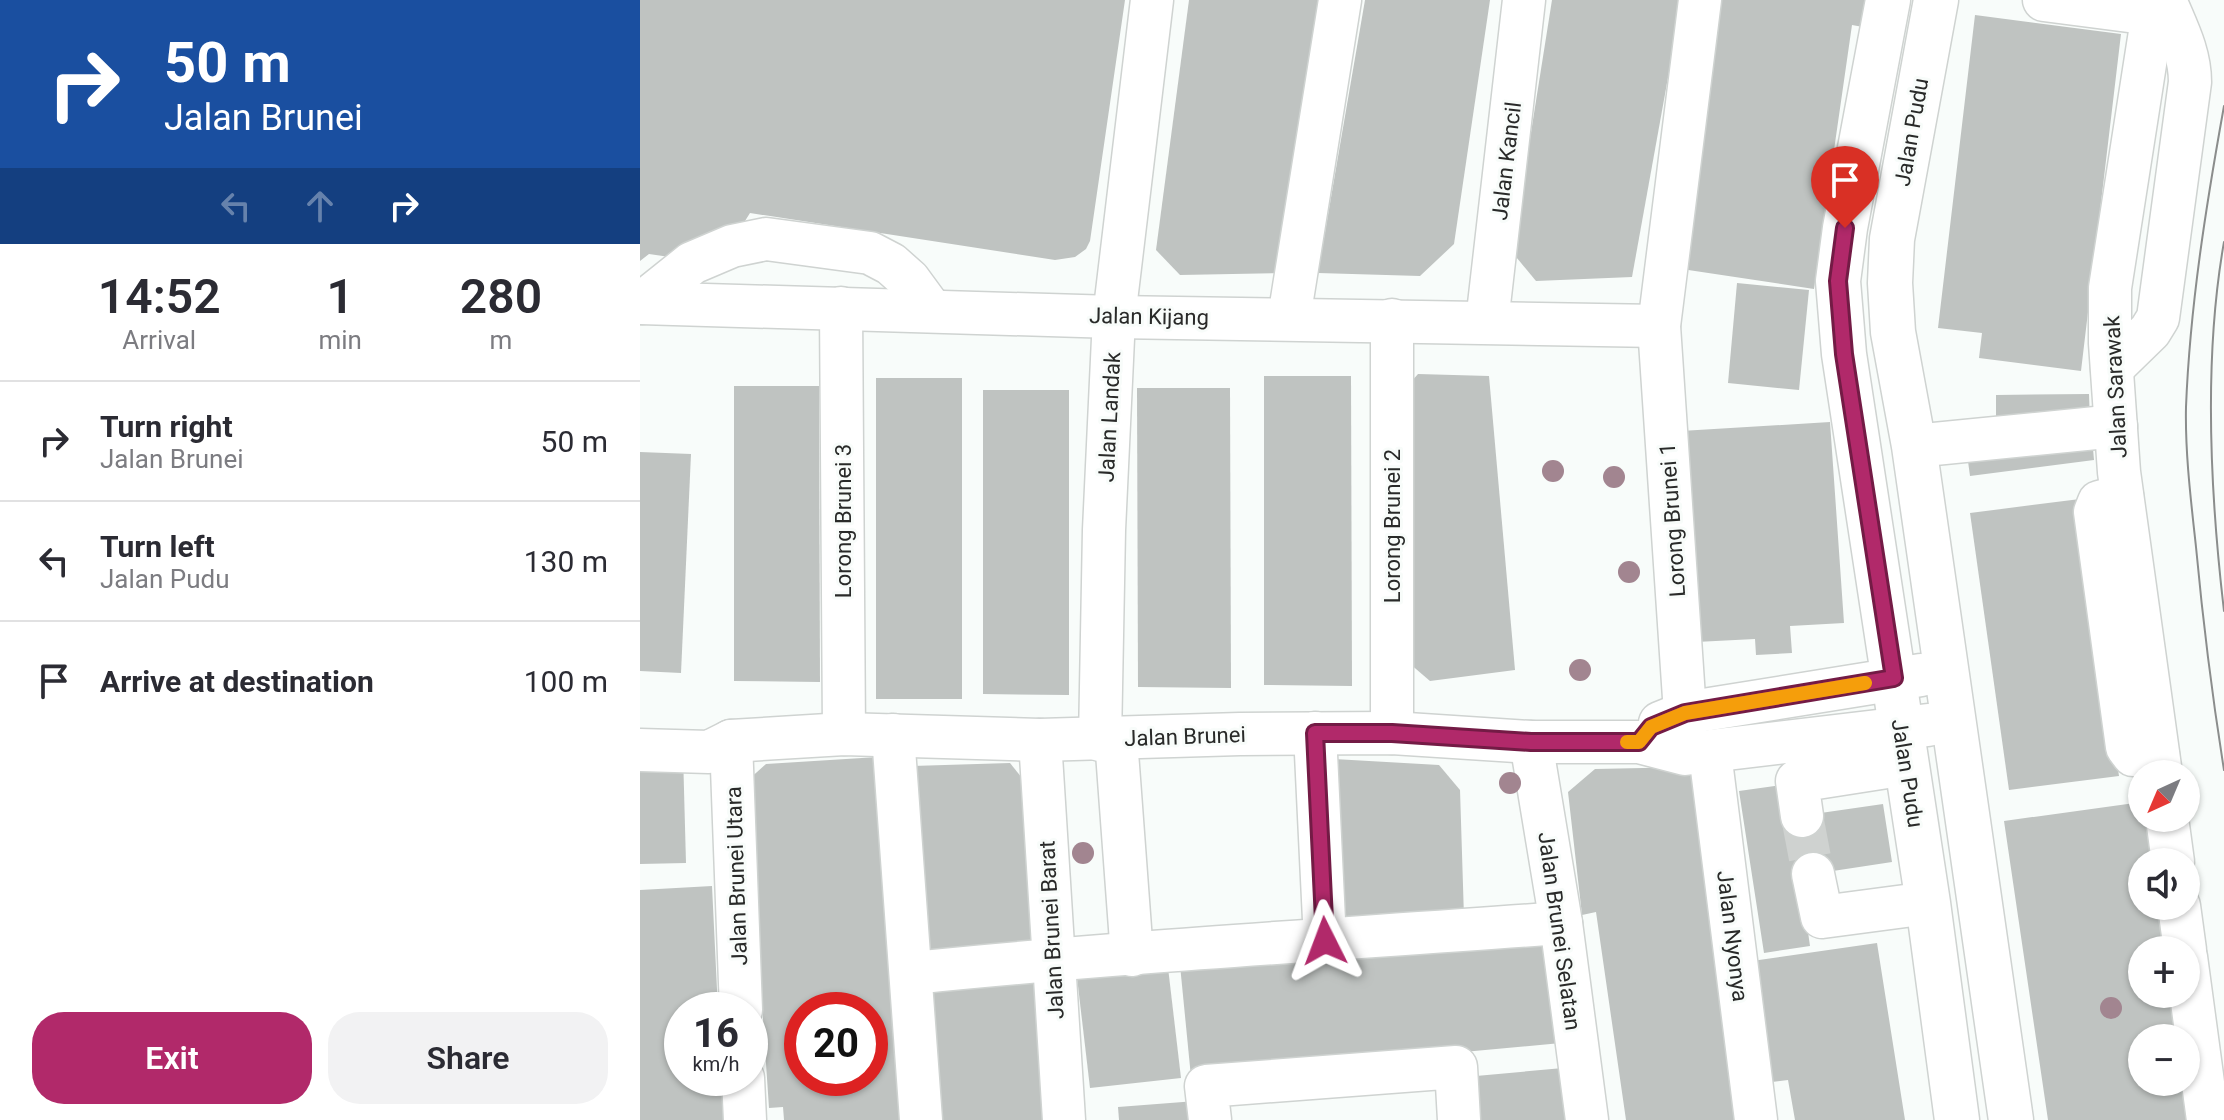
<!DOCTYPE html>
<html lang="en">
<head>
<meta charset="utf-8">
<style>
	:root { --surface:#fff; --page:#f2f2f3; --text:#2b2b33; --muted:#7c7c81; --line:#e1e1e2; --accent:#b1296a }
	body { margin:0; font-family:Roboto,sans-serif; background:var(--page); color:var(--text); height:100vh; display:flex; flex-direction:column; font-size:30px; white-space:nowrap }
	* { box-sizing:border-box; margin:0 }
	p { font-size:26px; color:var(--muted) }
	.icon { flex:none; width:44px; height:44px; fill:none; stroke:currentColor; stroke-width:2; stroke-linecap:round; stroke-linejoin:round }
	.map { position:relative; flex:1; overflow:hidden }
	.sheet { display:flex; flex-direction:column; background:var(--surface); width:640px }
	.sheet>* { flex:none }
	.banner { background:#1a4fa0; color:#fff; overflow:hidden }
	.needle { width:52px; rotate:224deg }
	.controls { position:absolute; left:1488px; top:760px; display:grid; gap:16px }
	.controls a { display:grid; place-items:center; width:72px; height:72px; border-radius:50%; background:var(--surface); box-shadow:0 2px 6px #0004; font-size:40px }
	.speed { position:absolute; left:24px; top:992px; display:flex; gap:16px; font-size:40px; font-weight:700; text-align:center }
	.speed>* { display:grid; place-content:center; width:104px; height:104px; border-radius:50%; background:var(--surface); box-shadow:0 2px 6px #0004; line-height:1 }
	.speed small { font-size:20px; font-weight:400 }
	.speed .limit { border:12px solid #d22; background:#fff; color:#111 }
	.pin { position:absolute; display:grid; place-items:center; width:68px; height:68px; color:#fff; margin:-82px -34px; border-radius:50% 50% 50% 0; rotate:-45deg; box-shadow:0 0 8px #0007 }
	.pin .icon { rotate:45deg }
	.me { position:absolute; width:88px; margin:-44px; rotate:357deg; stroke-linejoin:round; filter:drop-shadow(0 0 6px #0008) }
	.turn { display:flex; align-items:center; gap:28px; height:168px; padding:0 32px; font-size:36px }
	.turn .icon { width:104px; height:104px; stroke-width:2.5 }
	.turn b { display:block; font-size:56px; line-height:68px }
	.lanes { display:flex; align-items:center; height:76px; padding:0 32px; background:#0003; justify-content:center; gap:40px; direction:ltr }
	.lanes .off { opacity:.35 }
	.eta { display:flex; justify-content:space-evenly; align-items:center; height:136px; text-align:center }
	.eta b { font-size:48px; font-weight:600; line-height:56px }
	.action { display:flex; gap:16px; margin-top:auto; padding:16px 32px }
	.action a { flex:1; height:92px; border-radius:32px; background:var(--accent); color:#fff; font-size:32px; font-weight:600; line-height:92px; text-align:center }
	.action a+a { background:var(--page); color:var(--text) }
	ul { padding:0; list-style:none }
	li { display:flex; align-items:center; gap:24px; height:120px; padding:0 32px; border-top:2px solid var(--line) }
	li div { flex:1 }
	li b { display:block; font-size:30px }
	li em { font-style:normal }
	main { display:flex; flex:1; min-height:0 }
	.map>svg:first-child { display:block }
	.building { fill:#bfc3c1; fill-rule:evenodd }
	.lines { fill:none; stroke-linecap:round; stroke-linejoin:round }
	.minor-tunnel { stroke:#cfd2d0; stroke-width:42; stroke-dasharray:42 21; stroke-linecap:butt }
	.minor-casing { stroke:#cfd3d1; stroke-width:45 }
	.major-casing { stroke:#cfd3d1; stroke-width:47 }
	.minor { stroke:#fff; stroke-width:42 }
	.major { stroke:#fff; stroke-width:44 }
	.tram { stroke:#8b8d8c; stroke-width:2 }
	.tree { fill:#a28590 }
	.route-casing { stroke:#731b45; stroke-width:20 }
	.route { stroke:#b1296a; stroke-width:14 }
	.slow { stroke:#f59e0b; stroke-width:14 }
	.labels { text-anchor:middle; stroke-width:6; stroke-linejoin:round; paint-order:stroke }
	.street-label { font-size:22px; fill:#292a29; stroke:#f8fcfa }
</style>
</head>
<body>
<main>
<section class="sheet">
<div class="banner">
<div class="turn"><svg class="icon" aria-label="right" viewBox="0 0 24 24"><path d="M7 20v-9h11M14 6l5 5-5 5"/></svg><div><b>50 m</b>Jalan Brunei</div></div>
<div class="lanes"><svg class="icon off" aria-label="left" viewBox="0 0 24 24"><path d="M17 20v-9H6M10 6l-5 5 5 5"/></svg><svg class="icon off" aria-label="ahead" viewBox="0 0 24 24"><path d="M12 20V5M6 11l6-6 6 6"/></svg><svg class="icon" aria-label="right" viewBox="0 0 24 24"><path d="M7 20v-9h11M14 6l5 5-5 5"/></svg></div>
</div>
<div class="eta">
<div><b>14:52</b><p>Arrival</p></div>
<div><b>1</b><p>min</p></div>
<div><b>280</b><p>m</p></div>
</div>
<ul>
<li><svg class="icon" aria-label="right" viewBox="0 0 24 24"><path d="M7 20v-9h11M14 6l5 5-5 5"/></svg><div><b>Turn right</b><p>Jalan Brunei</p></div><em>50 m</em></li>
<li><svg class="icon" aria-label="left" viewBox="0 0 24 24"><path d="M17 20v-9H6M10 6l-5 5 5 5"/></svg><div><b>Turn left</b><p>Jalan Pudu</p></div><em>130 m</em></li>
<li><svg class="icon" aria-label="arrive" viewBox="0 0 24 24"><path d="M6 21V4h12l-3 4 3 4H6"/></svg><div><b>Arrive at destination</b></div><em>100 m</em></li>
</ul>
<div class="action"><a>Exit</a><a>Share</a></div>
</section>
<div class="map">
<svg width="1584" height="1120" viewBox="0 0 1584 1120">
	<rect width="100%" height="100%" fill="#f8fcfa"/>
	<g class="building">
		<path d="M0 0H485L450 241 446 249 435 257 415 260 110 213 78 264 9 254 0 261Z"/>
		<path d="M549 0H691L650 273 540 275 516 250Z"/>
		<path d="M725 0H850L814 244 780 276 678 273Z"/>
		<path d="M912 0H1042L992 277 896 281 872 252Z"/>
		<path d="M1073 0H1238L1234 29 1212 25 1174 289 1035 268Z"/>
		<path d="M1335 15 1481 34 1441 371 1339 358 1342 333 1298 328Z"/>
		<path d="M1097 283 1169 290 1159 390 1088 383Z"/>
		<path d="M778 374 849 376 875 670 790 681 762 657 755 400Z"/>
		<path d="M624 376H711L712 686 624 685Z"/>
		<rect x="236" y="378" width="86" height="321"/>
		<path d="M94 386H179L180 682 94 681Z"/>
		<path d="M497 388H590L591 688 498 687Z"/>
		<path d="M343 390H429V695L343 694Z"/>
		<path d="M1449 394 1450 422 1356 423V395Z"/>
		<path d="M1190 422 1204 623 1150 626 1152 653 1116 655 1115 639 1056 642 1041 431Z"/>
		<path d="M1452 437 1454 460 1330 476 1327 454Z"/>
		<path d="M0 452 51 454 41 673 0 671Z"/>
		<path d="M1440 499 1479 776 1369 790 1330 513Z"/>
		<path d="M43 753 46 863 0 864V754Z"/>
		<path d="M238 757 262 1120H144L143 1107 129 1108 107 781 126 764ZM162 1010H230V1078H162Z"/>
		<path d="M694 759 799 765 820 790 824 917 697 928Z"/>
		<path d="M370 763 391 789 398 943 282 955 272 766Z"/>
		<path d="M1051 767 1097 1120H986L956 912 942 915 928 792 955 769Z"/>
		<path d="M1141 785 1146 818 1243 804 1252 862 1160 876 1170 946 1124 953 1099 791Z"/>
		<path d="M1502 802V818H1510L1516 862H1502V906H1522L1529 950H1502V994H1535L1542 1038H1502V1082H1548L1554 1120H1408L1364 821Z"/>
		<path d="M72 886 78 1010H42V1078H82L84 1120H0V890Z"/>
		<path d="M910 932 921 1043 551 1077 540 965Z"/>
		<path d="M1237 943 1265 1120H1155L1148 1080 1124 1083 1105 962Z"/>
		<path d="M527 959 541 1078 450 1088 436 969Z"/>
		<path d="M393 977 407 1120H303L287 991Z"/>
		<path d="M923 1068 928 1120H840L836 1076Z"/>
		<path d="M556 1101 558 1120H479L478 1107Z"/>
	</g>
	<g class="lines">
		<path class="minor-tunnel" d="M1162 816 1173 874"/>
		<g class="minor-casing">
			<g id="minor">
				<path d="M1404 0 1512 14"/>
				<path d="M1515 0 1470 288V343L1479 472 1521 774"/>
				<path d="M0 303 474 317 1019 326"/>
				<path d="M2 303 52 263 92 246 126 239 230 253 251 264 269 280 291 310"/>
				<path d="M201 308 204 734"/>
				<path d="M649 318 700 0"/>
				<path d="M752 320V733"/>
				<path d="M847 322 884 0"/>
				<path d="M1472 368 1510 331 1518 318 1550 82C1550 52 1536 27 1525 0"/>
				<path d="M1274 446 1476 426"/>
				<path d="M1482 496 1459 502 1455 512 1487 747 1493 755H1518"/>
				<path d="M1045 713 1019 326 1060 0"/>
				<path d="M1020 723 1045 713 1281 675"/>
				<path d="M675 733 685 941"/>
				<path d="M253 735 281 1120"/>
				<path d="M476 739 492 955"/>
				<path d="M400 740 424 1120"/>
				<path d="M460 740 464 530 474 317 512 0"/>
				<path d="M91 741 101 1010"/>
				<path d="M891 742 921 923 947 1120"/>
				<path d="M0 750 69 752 91 741 204 734 400 740 600 734 752 733 891 742H999L1045 754 1288 725"/>
				<path d="M1070 753 1116 1120"/>
				<path d="M1162 816 1157 781 1266 764"/>
				<path d="M1527 818 1533 862"/>
				<path d="M1173 874 1182 917 1288 903"/>
				<path d="M1539 906 1545 950"/>
				<path d="M1546 957 1568 1120"/>
				<path d="M272 973C488 951 705 939 921 923"/>
				<path d="M103 1078 105 1120"/>
				<path d="M570 1120 566 1086 816 1067 819 1120"/>
			</g>
		</g>
		<g class="major-casing">
			<g id="major">
				<path d="M1248 0 1205 228 1198 281 1204 354 1288 903 1317 1120"/>
				<path d="M1296 0 1252 239 1250 283 1253 332 1274 446 1371 1120"/>
			</g>
		</g>
		<use href="#minor" class="minor"/>
		<use href="#major" class="major"/>
		<g class="tram">
			<path d="M1584 106C1566 206 1550 306 1546 407 1545 453 1551 501 1556 547 1563 622 1572 695 1584 770"/>
			<path d="M1584 242C1563 360 1570 492 1584 611"/>
		</g>
	</g>
	<g class="tree">
		<circle cx="913" cy="471" r="11"/>
		<circle cx="974" cy="477" r="11"/>
		<circle cx="989" cy="572" r="11"/>
		<circle cx="940" cy="670" r="11"/>
		<circle cx="870" cy="783" r="11"/>
		<circle cx="443" cy="853" r="11"/>
		<circle cx="1471" cy="1008" r="11"/>
	</g>
	<g class="lines">
		<g class="route-casing">
			<path id="route" d="M685 941 675 733H752L891 742H999L1011 727 1045 713 1254 678 1204 354 1198 281 1205 228"/>
		</g>
		<use href="#route" class="route"/>
		<path class="slow" d="M987 742H999L1011 727 1045 713 1225 683"/>
	</g>
	<g class="labels">
		<g class="street-label">
			<text transform="translate(1271 132) rotate(-80)" y="8">Jalan Pudu</text>
			<text transform="translate(866 161) rotate(-83)" y="8">Jalan Kancil</text>
			<text transform="translate(509 316) rotate(1)" y="8">Jalan Kijang</text>
			<text transform="translate(1475 387) rotate(-93)" y="8">Jalan Sarawak</text>
			<text transform="translate(469 417) rotate(-87)" y="8">Jalan Landak</text>
			<text transform="translate(1032 520) rotate(-94)" y="8">Lorong Brunei 1</text>
			<text transform="translate(203 521) rotate(-90)" y="8">Lorong Brunei 3</text>
			<text transform="translate(752 526) rotate(-90)" y="8">Lorong Brunei 2</text>
			<text transform="translate(545 736) rotate(-2)" y="8">Jalan Brunei</text>
			<text transform="translate(1268 773) rotate(81)" y="8">Jalan Pudu</text>
			<text transform="translate(96 876) rotate(-92)" y="8">Jalan Brunei Utara</text>
			<text transform="translate(411 930) rotate(-93)" y="8">Jalan Brunei Barat</text>
			<text transform="translate(920 931) rotate(82)" y="8">Jalan Brunei Selatan</text>
			<text transform="translate(1093 936) rotate(83)" y="8">Jalan Nyonya</text>
		</g>
	</g>
</svg>
<div class="controls">
<a><svg class="needle" viewBox="-14 -14 28 28"><path d="M0-13l5 13h-10z" fill="#e53935"/><path d="M0 13l5-13h-10z" fill="#7c7c81"/></svg></a>
<a><svg class="icon" aria-label="sound" viewBox="0 0 24 24"><path d="M4 9h4l5-4v14l-5-4H4zM17 9q2 3 0 6"/></svg></a>
<a>+</a>
<a>−</a>
</div>
<div class="speed"><div>16<small>km/h</small></div><div class="limit">20</div></div>
<div class="pin" style="left:1205px;top:228px;background:#d93025"><svg class="icon" aria-label="arrive" viewBox="0 0 24 24"><path d="M6 21V4h12l-3 4 3 4H6"/></svg></div>
<svg class="me" style="left:685px;top:941px" viewBox="-20 -20 40 40"><path d="M0-17L14 15 0 8-14 15z" fill="#b1296a" stroke="#fff" stroke-width="4"/></svg>
</div>
</main>
</body>
</html>
